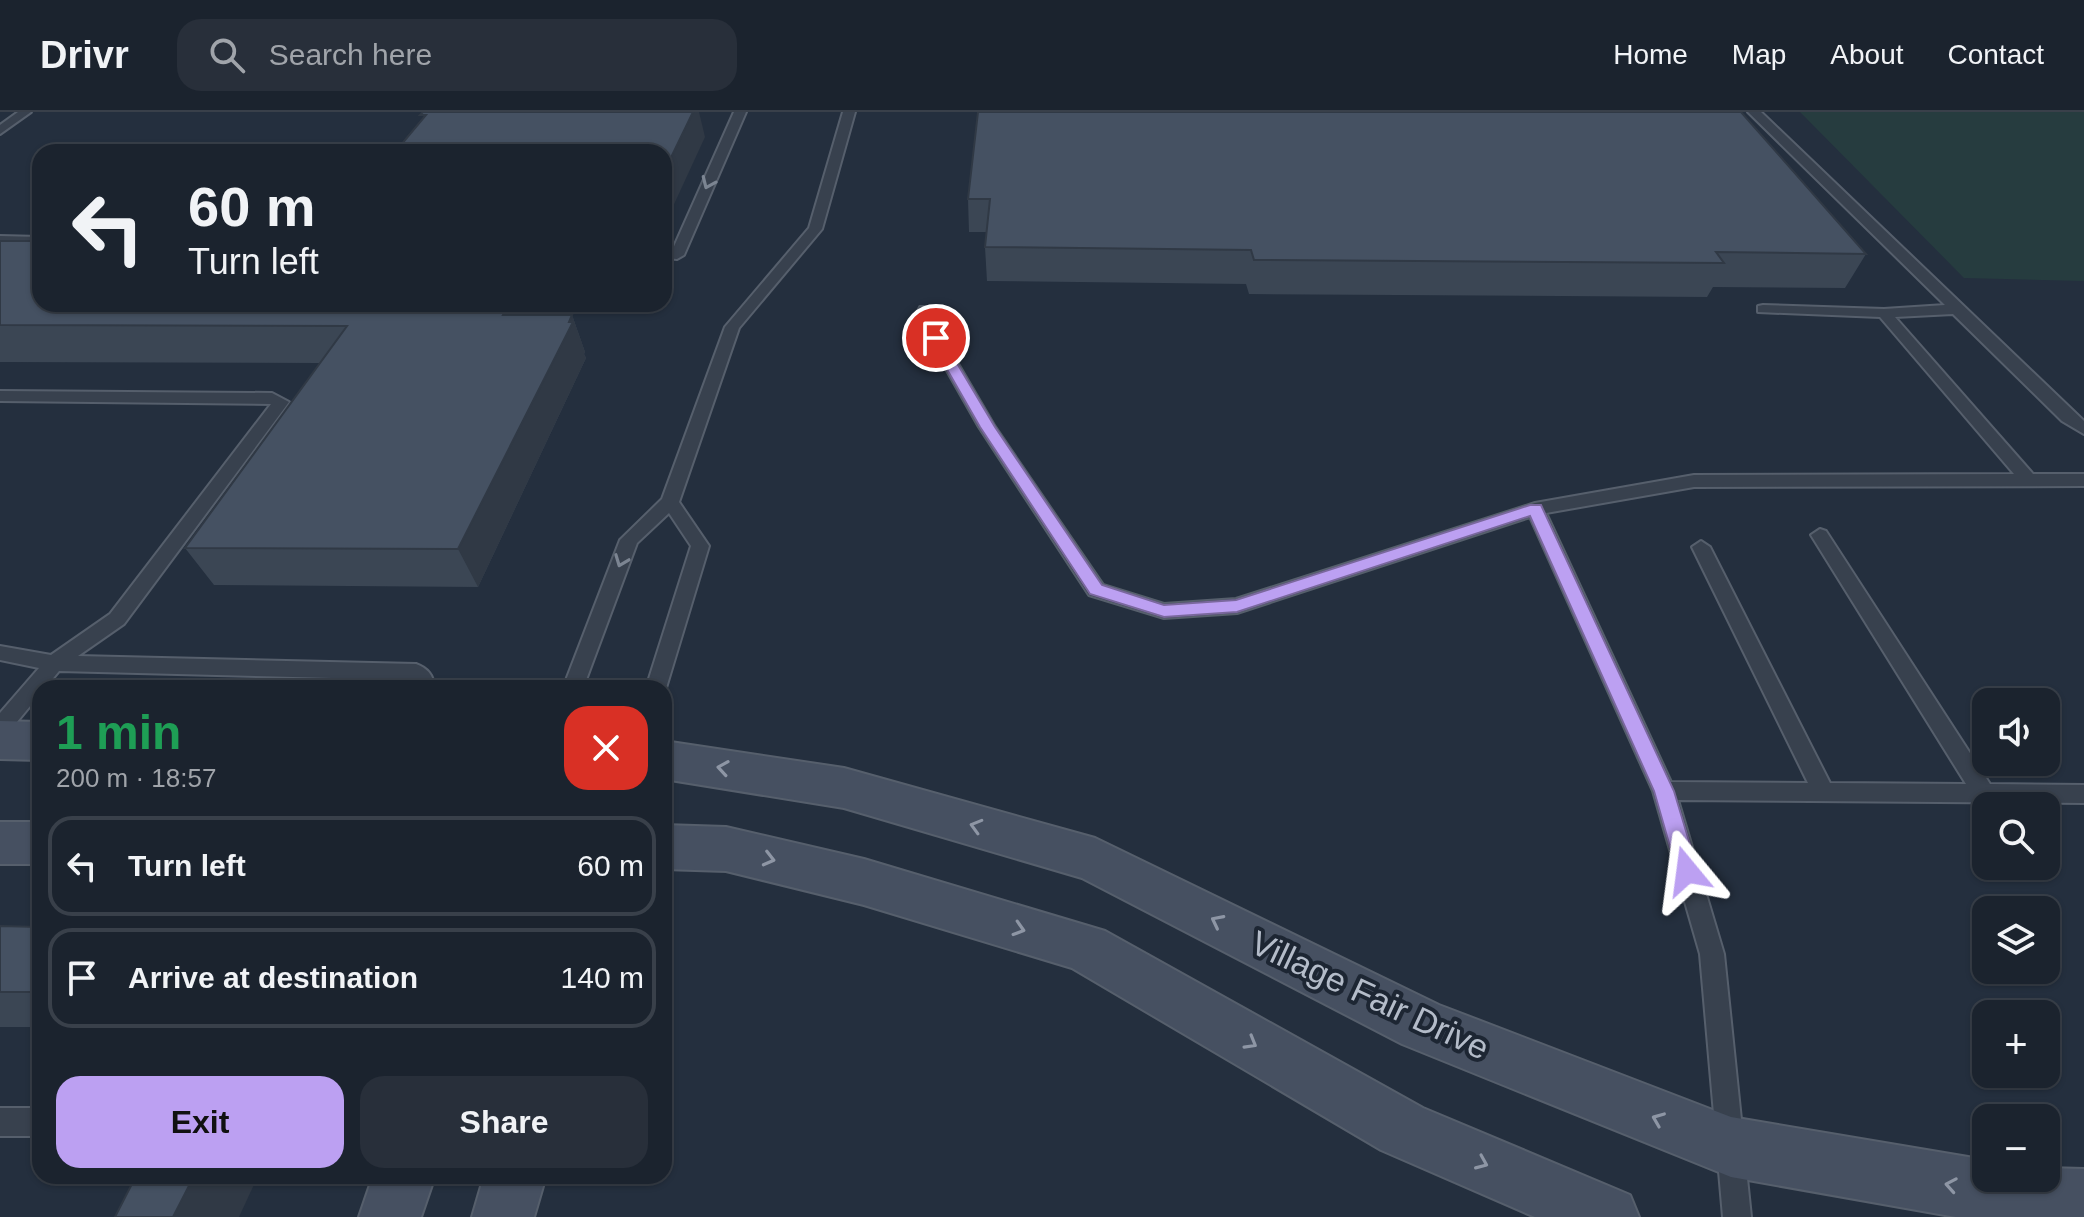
<!DOCTYPE html>
<html lang="en">
<head>
<meta charset="utf-8">
<style>
	:root { --surface:#1b232e; --page:#282f3a; --text:#f1f3f6; --muted:#a0a4aa; --line:#39404a; --accent:#bca0f2 }
	body { margin:0; font-family:Arial,sans-serif; background:var(--page); color:var(--text); height:100vh; display:flex; flex-direction:column; font-size:30px; white-space:nowrap }
	* { box-sizing:border-box; margin:0 }
	p { font-size:26px; color:var(--muted) }
	.icon { flex:none; width:44px; height:44px; fill:none; stroke:currentColor; stroke-width:2; stroke-linecap:round; stroke-linejoin:round }
	.map { position:relative; flex:1; overflow:hidden }
	.details { position:absolute; left:32px; top:568px; width:640px; height:504px; display:flex; flex-direction:column; background:var(--surface); border-radius:24px; box-shadow:0 2px 6px #0004,0 0 0 2px var(--line) }
	.details>* { flex:none }
	.top-card { position:absolute; left:32px; top:32px; width:640px; height:168px; border-radius:24px; box-shadow:0 2px 6px #0004,0 0 0 2px var(--line); background:#1b232e; color:var(--text); overflow:hidden }
	.buttons { position:absolute; left:1972px; top:576px; display:grid; gap:16px }
	.buttons a { display:grid; place-items:center; width:88px; height:88px; border-radius:16px; background:var(--surface); box-shadow:0 2px 6px #0004,0 0 0 2px var(--line); font-size:40px }
	.pin { position:absolute; display:grid; place-items:center; width:68px; height:68px; color:#fff; margin:-34px; border:4px solid #fff; border-radius:50%; box-shadow:0 2px 8px #0007 }
	.me { position:absolute; width:88px; margin:-44px; rotate:344deg; stroke-linejoin:round; filter:drop-shadow(0 0 6px #0008) }
	.turn { display:flex; align-items:center; gap:28px; height:168px; padding:0 24px; font-size:36px }
	.turn .icon { width:104px; height:104px; stroke-width:2.5 }
	.turn b { display:block; font-size:56px; line-height:68px }
	.round { display:grid; place-items:center; flex:none; width:84px; height:84px; border-radius:24px; background:var(--page) }
	.headline { display:flex; align-items:center; justify-content:space-between; height:136px; padding:0 24px }
	h1 { font-size:48px; font-weight:700; line-height:60px; color:#1e9e55 }
	.action { display:flex; gap:16px; margin-top:auto; padding:16px 24px }
	.action a { flex:1; height:92px; border-radius:24px; background:var(--accent); color:#111; font-size:32px; font-weight:700; line-height:92px; text-align:center }
	.action a+a { background:var(--page); color:var(--text) }
	ul { padding:0; list-style:none }
	li { display:flex; align-items:center; gap:24px; height:100px; margin:0 16px 12px; padding:0 8px; border:4px solid var(--line); border-radius:24px }
	li div { flex:1 }
	li b { display:block; font-size:30px }
	li em { font-style:normal }
	header { display:flex; align-items:center; gap:48px; box-sizing:border-box; height:112px; padding:0 40px; background:var(--surface); border-bottom:2px solid var(--line) }
	header strong { font-size:38px }
	nav { display:flex; gap:44px; margin-inline-start:auto; font-size:28px }
	.search { width:560px; height:72px; background:var(--page); display:flex; align-items:center; gap:20px; box-sizing:border-box; padding:0 28px; border-radius:24px; color:var(--muted); font-size:30px }
	.map>svg:first-child { display:block }
	.green { fill:#263c3f }
	.lines { fill:none; stroke-linecap:round; stroke-linejoin:round }
	.lane-casing { stroke:#565f6c; stroke-width:4 }
	.secondary-casing { stroke:#565f6c; stroke-width:4 }
	.lane { fill:#38414e; fill-rule:evenodd }
	.secondary { fill:#465061; fill-rule:evenodd }
	.wall { fill:#3b4654 }
	.shaded-wall { fill:#303945 }
	.building { fill:#455162; stroke:#303945; stroke-width:2 }
	.oneway { stroke:#7c8592 }
	.oneway2 { stroke:#8e96a5 }
	.route { fill:#bca0f2; stroke:#7a689d; stroke-width:2 }
	.labels { text-anchor:middle; stroke-width:8; stroke-linejoin:round; paint-order:stroke }
	.near-street-label { font-size:34px; fill:#b4bcc9; stroke:#1d2633 }
</style>
</head>
<body>
<header>
<strong>Drivr</strong>
<div class="search"><svg class="icon" aria-label="search" viewBox="0 0 24 24"><circle cx="10" cy="10" r="6"/><path d="M15 15l6 6"/></svg>Search here</div>
<nav><a>Home</a><a>Map</a><a>About</a><a>Contact</a></nav>
</header>
<div class="map">
<svg width="2084" height="1105" viewBox="0 0 2084 1105">
	<rect width="100%" height="100%" fill="#242f3e"/>
	<path class="green" d="M1800 0H2084V169L1964 166Z"/>
	<g class="lines">
		<g class="lane-casing">
			<g id="lane">
				<path d="M18 0H31L0 22V13Z"/>
				<path d="M734 0H746L684 143 677 147 664 146V138L672 139Z"/>
				<path d="M843 0H855L822 117 739 216 679 390 709 434 666 576 664 580V576H646L691 434 669 401 637 431 583 576H563L620 428 662 387 725 215 809 116Z"/>
				<path d="M1748 0H1761L2084 309V322L2062 309 1953 202 1895 205 2033 362H2084V374L1694 375 1546 401 1671 670 1808 671 1692 435 1701 429 1710 435 1830 671 1966 672 1811 423 1820 417 1826 419 1990 672 2084 673V691L1678 688 1724 842 1751 1105H1723L1700 842 1653 679 1530 405 1237 501 1164 506 1089 483 979 315 916 204 920 195H930V204L995 315 1103 473 1164 492 1236 487 1535 391 1694 363 2014 362 1880 205 1758 200V194L1763 193 1884 197 1945 193Z"/>
				<path d="M0 124 40 125V133L0 132Z"/>
				<path d="M0 279 272 281 289 290 124 512 78 544 416 552C427 556 435 564 433 576H413L411 568 59 559 45 576H40V582L7 622 0 624V601L39 556 0 548V534L51 543 110 502 271 292 0 289Z"/>
				<rect x="0" y="996" width="40" height="28"/>
			</g>
		</g>
		<g class="secondary-casing">
			<g id="secondary">
				<path d="M0 609 40 610V648L0 647Z"/>
				<path d="M664 629 844 656 1095 726 1439 893 1731 1005 1986 1048V1066H2046V1056L2084 1057V1105H1956L1731 1065 1402 932 1082 766 844 696 664 667Z"/>
				<rect x="0" y="710" width="40" height="42"/>
				<path d="M664 713 726 715 864 747 1105 819 1423 996 1630 1083 1639 1105H1535L1381 1038 1072 856 864 793 726 759 664 757Z"/>
				<path d="M373 1064H435L421 1105H359Z"/>
				<path d="M484 1064H546L534 1105H472Z"/>
			</g>
		</g>
		<use href="#lane" class="lane"/>
		<use href="#secondary" class="secondary"/>
	</g>
	<g class="wall">
		<path d="M1741 0 1866 142 1845 176 1713 175 1707 185 1249 182 1246 172 987 169 985 135 987 120H969L968 87Z"/>
		<path d="M0 129 40 192H544L538 203H572L585 240 584 242 586 246 478 475 214 473 185 436 320 251 0 250Z"/>
		<path d="M0 814 40 815V915H0Z"/>
	</g>
	<g class="shaded-wall">
		<path d="M693 0H699L705 25 664 114V60Z"/>
		<path d="M509 192H544L518 239 503 203Z"/>
		<path d="M572 203 585 240 584 242 586 246 478 475 458 437Z"/>
		<path d="M194 1064H258L239 1105H173Z"/>
	</g>
	<g class="building">
		<path d="M423 0H693L664 60V40H395L426 3H420Z"/>
		<path d="M978 0H1741L1866 142 1716 140 1724 151 1254 148 1251 138 985 135 990 87H968Z"/>
		<path d="M0 129H40V192H509L503 203H572L569 210H573L458 437 185 436 347 214 0 213Z"/>
		<path d="M0 814 40 815V880H0Z"/>
		<path d="M136 1064H194L173 1105H115Z"/>
	</g>
	<defs><path id="oneway-chevron" d="M-2-3.5L2.5 0L-2 3.5" fill="none" stroke-width="1.6" stroke-linecap="round" stroke-linejoin="round" transform="scale(2)"/></defs>
	<g class="oneway">
		<use href="#oneway-chevron" transform="translate(708 71) rotate(114)"/>
		<use href="#oneway-chevron" transform="translate(621 449) rotate(111)"/>
	</g>
	<g class="oneway2">
		<use href="#oneway-chevron" transform="translate(723 656) rotate(-171)"/>
		<use href="#oneway-chevron" transform="translate(976 714) rotate(-164)"/>
		<use href="#oneway-chevron" transform="translate(769 747) rotate(14)"/>
		<use href="#oneway-chevron" transform="translate(1217 809) rotate(-153)"/>
		<use href="#oneway-chevron" transform="translate(1019 817) rotate(17)"/>
		<use href="#oneway-chevron" transform="translate(1251 931) rotate(30)"/>
		<use href="#oneway-chevron" transform="translate(1658 1007) rotate(-158)"/>
		<use href="#oneway-chevron" transform="translate(1482 1051) rotate(23)"/>
		<use href="#oneway-chevron" transform="translate(1951 1073) rotate(-170)"/>
	</g>
	<path class="route" d="M931 223 942 226 995 315 1102 473 1164 493 1236 488 1530 393H1541L1674 679 1698 759 1695 766 1687 768 1680 766 1677 759 1654 679 1530 404 1237 500 1164 505 1090 482 980 315 929 226Z"/>
	<g class="labels">
		<g class="near-street-label">
			<text transform="translate(1370 883) rotate(25)" y="12">Village Fair Drive</text>
		</g>
	</g>
</svg>
<div class="buttons">
<a><svg class="icon" aria-label="sound" viewBox="0 0 24 24"><path d="M4 9h4l5-4v14l-5-4H4zM17 9q2 3 0 6"/></svg></a>
<a><svg class="icon" aria-label="search" viewBox="0 0 24 24"><circle cx="10" cy="10" r="6"/><path d="M15 15l6 6"/></svg></a>
<a><svg class="icon" aria-label="layers" viewBox="0 0 24 24"><path d="M12 4l9 5-9 5-9-5zM3 14l9 5 9-5"/></svg></a>
<a>+</a>
<a>−</a>
</div>
<div class="pin" style="left:936px;top:226px;background:#d93025"><svg class="icon" aria-label="arrive" viewBox="0 0 24 24"><path d="M6 21V4h12l-3 4 3 4H6"/></svg></div>
<svg class="me" style="left:1687px;top:759px" viewBox="-20 -20 40 40"><path d="M0-17L14 15 0 8-14 15z" fill="#bca0f2" stroke="#fff" stroke-width="4"/></svg>
<div class="top-card">
<div class="turn"><svg class="icon" aria-label="left" viewBox="0 0 24 24"><path d="M17 20v-9H6M10 6l-5 5 5 5"/></svg><div><b>60 m</b>Turn left</div></div>
</div>
<section class="details">
<div class="headline"><div><h1>1 min</h1><p>200 m · 18:57</p></div><a class="round" style="background:#d93025;color:#fff"><svg class="icon" aria-label="close" viewBox="0 0 24 24"><path d="M6 6l12 12M18 6L6 18"/></svg></a></div>
<ul>
<li><svg class="icon" aria-label="left" viewBox="0 0 24 24"><path d="M17 20v-9H6M10 6l-5 5 5 5"/></svg><div><b>Turn left</b></div><em>60 m</em></li>
<li><svg class="icon" aria-label="arrive" viewBox="0 0 24 24"><path d="M6 21V4h12l-3 4 3 4H6"/></svg><div><b>Arrive at destination</b></div><em>140 m</em></li>
</ul>
<div class="action"><a>Exit</a><a>Share</a></div>
</section>
</div>
</body>
</html>
